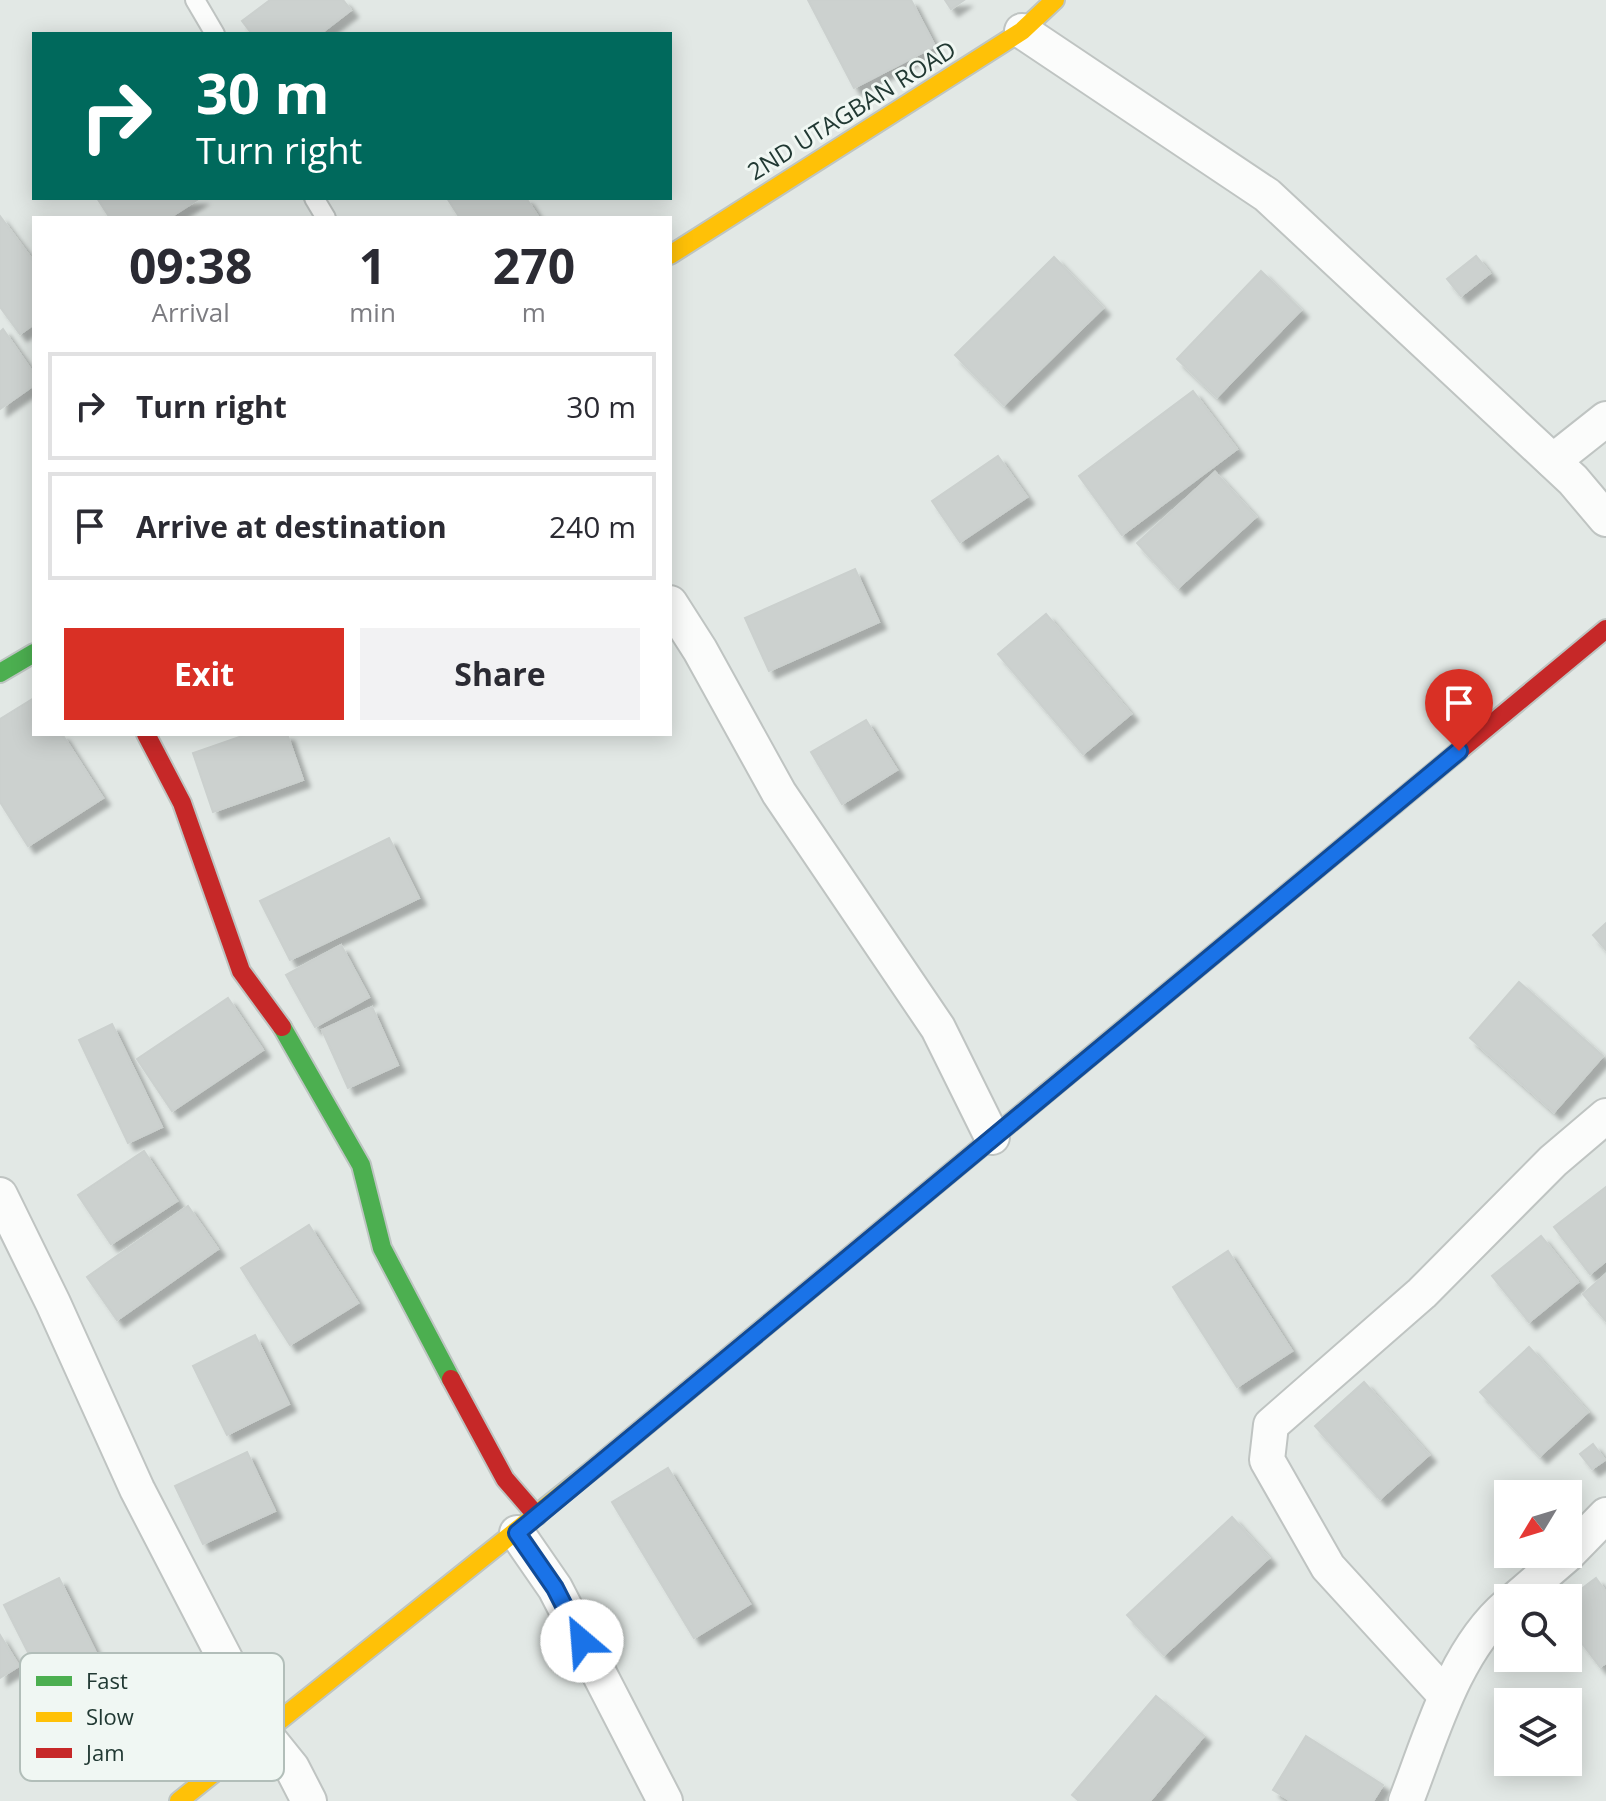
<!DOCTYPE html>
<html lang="en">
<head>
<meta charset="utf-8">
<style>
	:root { --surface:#fff; --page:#f2f2f3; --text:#2b2b33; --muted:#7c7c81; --line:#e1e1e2; --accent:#d93025 }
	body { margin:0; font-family:"Open Sans",sans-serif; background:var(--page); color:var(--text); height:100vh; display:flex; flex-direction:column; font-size:30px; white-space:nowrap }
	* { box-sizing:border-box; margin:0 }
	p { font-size:26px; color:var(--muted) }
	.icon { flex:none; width:44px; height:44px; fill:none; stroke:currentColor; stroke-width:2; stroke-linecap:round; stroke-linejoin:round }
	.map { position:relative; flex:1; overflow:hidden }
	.details { position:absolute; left:32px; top:216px; width:640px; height:520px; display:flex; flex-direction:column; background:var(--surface); border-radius:0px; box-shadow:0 4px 20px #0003 }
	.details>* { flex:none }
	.hud { position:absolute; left:32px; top:32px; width:640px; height:168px; border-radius:0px; box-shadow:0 4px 20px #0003; background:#00695c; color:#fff; overflow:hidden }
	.needle { width:52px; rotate:232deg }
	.buttons { position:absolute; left:1494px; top:1480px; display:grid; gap:16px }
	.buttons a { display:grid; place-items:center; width:88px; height:88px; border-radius:0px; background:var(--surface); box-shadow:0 4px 20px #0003; font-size:40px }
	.pin { position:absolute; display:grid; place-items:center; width:68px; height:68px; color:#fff; margin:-82px -34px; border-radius:50% 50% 50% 0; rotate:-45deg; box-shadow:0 0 8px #0007 }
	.pin .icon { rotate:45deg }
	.me { position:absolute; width:88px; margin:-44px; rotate:333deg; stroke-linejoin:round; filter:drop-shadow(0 0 6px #0008) }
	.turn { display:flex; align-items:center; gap:28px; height:168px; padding:0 32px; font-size:36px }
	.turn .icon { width:104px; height:104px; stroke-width:2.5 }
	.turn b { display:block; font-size:56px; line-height:68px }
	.eta { display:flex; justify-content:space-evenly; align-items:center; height:136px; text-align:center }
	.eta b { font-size:48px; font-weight:700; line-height:56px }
	.action { display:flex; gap:16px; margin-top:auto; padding:16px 32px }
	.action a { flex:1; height:92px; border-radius:0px; background:var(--accent); color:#fff; font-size:32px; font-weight:700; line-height:92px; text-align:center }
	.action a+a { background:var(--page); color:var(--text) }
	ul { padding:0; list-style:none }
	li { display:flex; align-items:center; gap:24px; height:108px; margin:0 16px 12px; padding:0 16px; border:4px solid var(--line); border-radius:0px }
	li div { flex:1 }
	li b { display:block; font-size:30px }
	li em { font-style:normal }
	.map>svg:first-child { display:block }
	.building { fill:#ccd1cf; stroke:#cbd0ce; stroke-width:2; filter:url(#shadow) }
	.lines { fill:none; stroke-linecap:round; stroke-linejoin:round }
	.lane-casing { stroke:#bfc4c2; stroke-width:22 }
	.street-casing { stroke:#bfc4c2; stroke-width:38 }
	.fast-casing { stroke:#bec5c2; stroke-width:22 }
	.slow-casing { stroke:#bec5c2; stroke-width:22 }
	.jam-casing { stroke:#bec5c2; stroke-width:22 }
	.lane { stroke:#fbfcfb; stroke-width:18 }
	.street { stroke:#fbfcfb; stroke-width:34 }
	.fast { stroke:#4caf50; stroke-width:18 }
	.slow { stroke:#ffc107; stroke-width:18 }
	.jam { stroke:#c62828; stroke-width:18 }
	.route-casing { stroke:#114b97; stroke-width:20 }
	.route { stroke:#1a73e8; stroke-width:14 }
	.labels { text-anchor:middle; stroke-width:6; stroke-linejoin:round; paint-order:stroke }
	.street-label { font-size:24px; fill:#213933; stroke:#f0f7f3 }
	.key { fill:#f0f7f3; stroke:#b2beb9; stroke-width:2 }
	.key-label { font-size:22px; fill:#213933 }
</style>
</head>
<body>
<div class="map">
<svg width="1606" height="1801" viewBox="0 0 1606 1801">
	<defs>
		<filter id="shadow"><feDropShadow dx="7" dy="7" stdDeviation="2" flood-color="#0004"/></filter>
	</defs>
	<rect width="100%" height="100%" fill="#e2e8e5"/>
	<g class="building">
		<path d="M270 0H343L351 10 320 34H252L242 21Z"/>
		<path d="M808 0H911L935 46 854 88Z"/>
		<path d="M945 0H964L951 9Z"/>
		<path d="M97 198H200L169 218H110Z"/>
		<path d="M447 198H526L539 218H460Z"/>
		<path d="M0 216 34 262V324L20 334 0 307Z"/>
		<path d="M1476 256 1490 273 1461 296 1447 279Z"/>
		<path d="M1054 257 1103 308 1004 405 955 355Z"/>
		<path d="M1261 271 1301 310 1217 397 1177 359Z"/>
		<path d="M3 329 34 374V385L0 409V332Z"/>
		<path d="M1193 391 1237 449 1122 535 1079 476Z"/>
		<path d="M998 456 1027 497 960 542 932 501Z"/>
		<path d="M1215 472 1256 517 1178 588 1137 543Z"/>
		<path d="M855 569 879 622 769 671 745 618Z"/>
		<path d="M1046 614 1131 714 1083 754 998 654Z"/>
		<path d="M34 698V734H62L103 798 28 846 0 802V719Z"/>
		<path d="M866 720 897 770 842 804 811 752Z"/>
		<path d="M248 734H287L303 780 213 812 193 753Z"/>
		<path d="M389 838 419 898 290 960 260 901Z"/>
		<path d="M1606 923V950L1593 935Z"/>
		<path d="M341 945 369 997 315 1027 286 975Z"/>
		<path d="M1519 982 1603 1056 1554 1112 1470 1038Z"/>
		<path d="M228 998 263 1050 172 1111 137 1059Z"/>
		<path d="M372 1007 398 1065 348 1088 322 1030Z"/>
		<path d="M112 1024 162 1127 128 1143 79 1040Z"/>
		<path d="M144 1151 177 1201 111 1244 78 1195Z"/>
		<path d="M1606 1187V1261L1590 1274 1554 1227Z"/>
		<path d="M188 1206 218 1249 117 1320 87 1277Z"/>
		<path d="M309 1225 358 1303 290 1345 241 1268Z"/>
		<path d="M1541 1236 1578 1282 1529 1322 1492 1276Z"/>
		<path d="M1228 1251 1292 1351 1237 1387 1173 1287Z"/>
		<path d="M1606 1274V1321L1583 1294Z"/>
		<path d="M255 1335 289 1404 227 1435 193 1366Z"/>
		<path d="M1529 1347 1588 1412 1540 1456 1480 1392Z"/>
		<path d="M1364 1382 1429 1455 1380 1499 1315 1426Z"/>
		<path d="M1593 1444 1605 1460 1592 1469 1580 1454Z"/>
		<path d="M247 1452 275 1511 203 1544 175 1486Z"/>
		<path d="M668 1468 750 1604 694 1638 612 1502Z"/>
		<path d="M1232 1517 1269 1558 1164 1655 1127 1615Z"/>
		<path d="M59 1578 103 1667 49 1694 4 1605Z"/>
		<path d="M1596 1578 1606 1592V1663L1600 1667 1568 1625V1599Z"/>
		<path d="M0 1635 19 1666 0 1678Z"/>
		<path d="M1156 1696 1204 1736 1150 1801H1079L1072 1795Z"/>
		<path d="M1306 1736 1383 1785 1373 1801H1291L1273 1790Z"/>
	</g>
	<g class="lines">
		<g class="lane-casing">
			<g id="lane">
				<path d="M195 0 215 34"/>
				<path d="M314 198 326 218"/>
			</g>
		</g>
		<g class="street-casing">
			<g id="street">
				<path d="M1022 31 1267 195 1573 480 1606 519"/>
				<path d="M1553 461 1606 419"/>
				<path d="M670 603 700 650 779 793 938 1028 992 1137"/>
				<path d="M0 1195 53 1303 137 1489 263 1732 292 1768 309 1801"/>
				<path d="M517 1533 555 1588 665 1801"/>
				<path d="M1517 1598 1568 1554 1606 1515"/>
				<path d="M1445 1695 1328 1567 1267 1460 1271 1425 1422 1293 1553 1161 1606 1116"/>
				<path d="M1406 1801C1431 1737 1454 1651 1508 1605"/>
			</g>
		</g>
		<g class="fast-casing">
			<g id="fast">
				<path d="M0 673 34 653"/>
				<path d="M282 1027 361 1165 382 1248 451 1379"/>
			</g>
		</g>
		<g class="slow-casing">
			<g id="slow">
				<path d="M670 255 1022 31 1055 0"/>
				<path d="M1080 1065 1395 804"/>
				<path d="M179 1801 597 1466"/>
			</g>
		</g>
		<g class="jam-casing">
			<g id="jam">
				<path d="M146 734 182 803 241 971 282 1027"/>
				<path d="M1395 804 1606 629"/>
				<path d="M451 1379 505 1479 537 1516"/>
				<path d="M597 1466 1080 1065"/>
			</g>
		</g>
		<use href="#lane" class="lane"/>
		<use href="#street" class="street"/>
		<use href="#fast" class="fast"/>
		<use href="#slow" class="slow"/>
		<use href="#jam" class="jam"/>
	</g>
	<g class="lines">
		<g class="route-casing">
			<path id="route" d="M582 1641 555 1588 517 1533 1459 751"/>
		</g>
		<use href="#route" class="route"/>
	</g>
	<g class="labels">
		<g class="street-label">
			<text transform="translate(852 111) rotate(-32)" y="8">2ND UTAGBAN ROAD</text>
		</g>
	</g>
	<rect x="20" y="1653" width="264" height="128" rx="12" class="key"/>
	<rect x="36" y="1676" width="36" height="10" fill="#4caf50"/>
	<rect x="36" y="1712" width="36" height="10" fill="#ffc107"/>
	<rect x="36" y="1748" width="36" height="10" fill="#c62828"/>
	<g class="key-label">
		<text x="86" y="1689">Fast</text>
		<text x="86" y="1725">Slow</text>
		<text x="86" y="1761">Jam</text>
	</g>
</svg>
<div class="buttons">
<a><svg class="needle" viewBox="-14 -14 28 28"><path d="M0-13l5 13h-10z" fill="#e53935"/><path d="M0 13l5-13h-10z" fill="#7c7c81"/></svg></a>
<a><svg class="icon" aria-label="search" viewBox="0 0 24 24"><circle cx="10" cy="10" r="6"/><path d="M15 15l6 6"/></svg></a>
<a><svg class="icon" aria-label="layers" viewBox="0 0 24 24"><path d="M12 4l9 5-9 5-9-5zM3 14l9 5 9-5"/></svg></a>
</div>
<div class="pin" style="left:1459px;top:751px;background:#d93025"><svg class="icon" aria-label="arrive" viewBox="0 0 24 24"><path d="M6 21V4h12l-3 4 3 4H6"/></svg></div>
<svg class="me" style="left:582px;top:1641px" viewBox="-20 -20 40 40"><circle r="19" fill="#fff"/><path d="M0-13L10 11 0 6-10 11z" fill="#1a73e8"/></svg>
<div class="hud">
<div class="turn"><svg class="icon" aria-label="right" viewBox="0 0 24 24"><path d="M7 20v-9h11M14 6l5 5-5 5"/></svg><div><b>30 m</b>Turn right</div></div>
</div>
<section class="details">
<div class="eta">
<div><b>09:38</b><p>Arrival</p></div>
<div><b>1</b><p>min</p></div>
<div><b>270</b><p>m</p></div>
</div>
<ul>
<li><svg class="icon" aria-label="right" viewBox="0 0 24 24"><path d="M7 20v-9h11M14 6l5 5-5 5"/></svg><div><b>Turn right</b></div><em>30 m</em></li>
<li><svg class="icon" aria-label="arrive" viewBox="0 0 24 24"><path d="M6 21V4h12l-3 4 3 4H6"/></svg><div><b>Arrive at destination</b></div><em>240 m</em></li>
</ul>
<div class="action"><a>Exit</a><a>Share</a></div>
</section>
</div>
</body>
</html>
